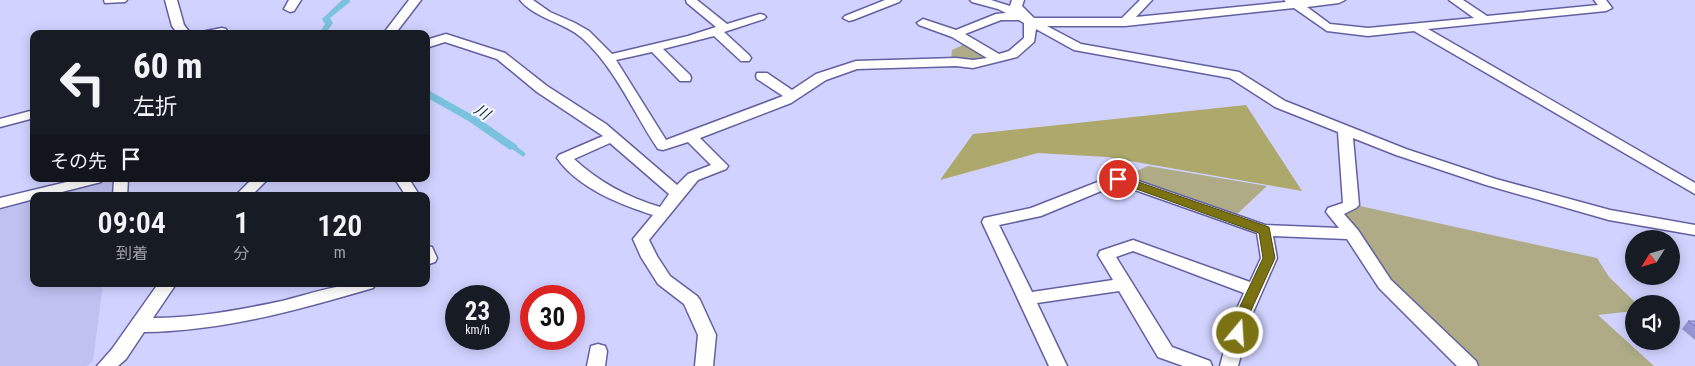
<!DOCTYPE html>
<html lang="ja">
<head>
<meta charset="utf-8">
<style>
	:root { --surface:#171b24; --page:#242831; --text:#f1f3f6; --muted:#9ea1a6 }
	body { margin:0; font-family:"Roboto Condensed","Noto Sans JP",sans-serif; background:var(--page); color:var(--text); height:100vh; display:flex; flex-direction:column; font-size:19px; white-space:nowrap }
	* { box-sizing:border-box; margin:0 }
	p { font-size:16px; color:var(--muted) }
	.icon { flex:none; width:28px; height:28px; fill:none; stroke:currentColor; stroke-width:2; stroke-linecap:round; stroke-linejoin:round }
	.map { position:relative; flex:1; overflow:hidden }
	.panel { position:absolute; left:30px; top:192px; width:400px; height:95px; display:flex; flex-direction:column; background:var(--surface); border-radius:10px; box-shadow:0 2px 12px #0003 }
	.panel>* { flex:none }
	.guide { position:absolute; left:30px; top:30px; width:400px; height:152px; border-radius:10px; box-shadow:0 2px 12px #0003; background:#171b24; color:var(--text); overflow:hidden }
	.needle { width:32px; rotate:233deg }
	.controls { position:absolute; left:1625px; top:230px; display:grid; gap:10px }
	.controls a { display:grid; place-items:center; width:55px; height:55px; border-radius:50%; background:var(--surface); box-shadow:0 2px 12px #0003; font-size:25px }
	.speed { position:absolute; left:445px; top:285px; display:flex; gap:10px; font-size:25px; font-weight:700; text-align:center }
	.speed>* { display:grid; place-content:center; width:65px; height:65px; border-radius:50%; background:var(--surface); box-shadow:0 2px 12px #0003; line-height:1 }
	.speed small { font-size:12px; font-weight:400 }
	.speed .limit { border:8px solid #d22; background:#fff; color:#111 }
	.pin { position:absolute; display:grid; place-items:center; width:42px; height:42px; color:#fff; margin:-21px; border:2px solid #fff; border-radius:50%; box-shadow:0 1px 5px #0007 }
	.me { position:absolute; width:55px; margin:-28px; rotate:18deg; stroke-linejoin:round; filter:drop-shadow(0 0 4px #0008) }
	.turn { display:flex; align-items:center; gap:18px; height:105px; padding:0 20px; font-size:22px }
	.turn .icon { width:65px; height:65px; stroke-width:2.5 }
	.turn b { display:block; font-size:35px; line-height:42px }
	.then { display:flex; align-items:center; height:48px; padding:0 20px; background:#0003; gap:10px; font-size:19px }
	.eta { display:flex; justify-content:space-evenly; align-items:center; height:85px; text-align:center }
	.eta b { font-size:30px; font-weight:600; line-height:35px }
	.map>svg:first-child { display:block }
	.built { fill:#c0c1f1 }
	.green { fill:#aeab86 }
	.forest { fill:#ada86b }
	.water { fill:#7ac2dd }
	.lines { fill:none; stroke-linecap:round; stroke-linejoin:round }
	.stream { stroke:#7ac2dd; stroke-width:4.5 }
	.minor-casing { stroke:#6360a1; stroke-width:3 }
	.minor { fill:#fff; fill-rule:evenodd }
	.wall { fill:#9595d3 }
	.building { fill:#adadf5; stroke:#7979ac }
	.route { fill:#7a7213; stroke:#4f4a0c }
	.labels { text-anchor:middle; stroke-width:4; stroke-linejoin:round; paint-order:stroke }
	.water-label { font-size:15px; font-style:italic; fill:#10323e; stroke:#f7f7ff }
</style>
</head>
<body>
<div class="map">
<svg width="1695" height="366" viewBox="0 0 1695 366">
	<rect width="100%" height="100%" fill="#d1d2ff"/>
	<g class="built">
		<path d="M116 179 114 196H51Z"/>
		<path d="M34 201V284H103L93 361 87 366H0V210Z"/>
	</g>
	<g class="green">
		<path d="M967 43 993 59 972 61 951 60 952 50Z"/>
		<path d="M1148 166 1267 186 1234 217 1122 177Z"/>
		<path d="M1360 206 1597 258 1609 277 1637 304H1634V311L1598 315 1654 366H1473L1391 284 1342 214Z"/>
	</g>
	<path class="forest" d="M1246 105 1302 191 1107 157 1038 153 940 180 973 134Z"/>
	<g class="water">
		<path d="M342 0H350V2L330 18 333 23 326 33 331 34H319L325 24 322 19Z"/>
		<path d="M426 89 478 118 518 146 510 150 470 122 426 97Z"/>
	</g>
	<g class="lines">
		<path class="stream" d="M509 144 523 154"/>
		<g class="minor-casing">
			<g id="minor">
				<path d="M104 0H127L125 2 105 3Z"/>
				<path d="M165 0H177L184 25 191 34H178L172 26Z"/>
				<path d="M289 0H301L294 11 290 12 284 9Z"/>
				<path d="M409 0H421L395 34H383Z"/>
				<path d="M520 0H533L550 12 575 23 589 31 612 54 688 36 716 27 687 3 686 0H697L727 24 760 14 764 15 766 17 764 19 724 32 749 55 751 58 749 61H741L714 36 663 49 690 75 691 78 690 81H680L652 52 616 60 666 140 783 96 757 79 756 76 757 73H767L792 90 816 74 856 61 956 58 973 60 987 58 952 37 919 25 917 23 923 19 956 30 996 14 1006 13 998 9 972 2 970 0H991L1010 6 1012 0H1024L1022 6 1034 18H1122L1140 0H1152L1136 17 1286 2 1284 0H1345L1339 3 1307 7 1330 24 1368 28 1474 18 1449 0H1463L1487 16 1598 5 1594 0H1606L1612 8 1606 11 1428 29 1695 183V194L1414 31 1368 36 1327 31 1294 8 1125 26H1047L1081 44 1239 72 1285 101 1406 149 1496 179 1610 210 1695 225V235L1609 220 1486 185 1396 155 1353 138 1359 205 1356 208 1344 214 1358 230 1391 280 1476 361 1478 366H1457L1379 288 1347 239 1273 236 1277 258 1251 317 1238 366H1220L1233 317 1244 293 1133 251 1116 257 1172 347 1210 361 1212 366H1183L1158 357 1119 291 1037 303 1067 366H1049L982 222 984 218 1031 208 1118 174 1265 225 1339 228 1326 212 1328 208 1343 203 1338 132 1275 107 1230 78 1074 50 1036 29 1034 42 1017 57 973 68 956 66 857 69 826 80 791 103 700 138 728 166 726 169 698 180 649 240 657 256 670 276 697 296 700 300 716 335 713 366H695L698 335 684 304 658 284 641 257 633 239 653 215C619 204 578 188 557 158L559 155 603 136 537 92 497 59 445 42 426 48V40L446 34 505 53 547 86 606 124 677 185 688 174 711 165 688 142 663 150 658 149C633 112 616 69 582 38 564 22 536 19 520 0ZM1001 20H1019L1024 23V38L1009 51 999 54 965 34ZM610 143 669 194 660 207C627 197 599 182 574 159ZM1118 184 1257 233 1261 258 1250 282 1133 240 1100 251 1098 255 1113 280 1032 292 999 225 1041 216Z"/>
				<path d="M885 0H901L899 2 853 20 849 21 843 18 845 16Z"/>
				<path d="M222 28 226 29 228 34H204L206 31Z"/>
				<path d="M34 110V118L0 127V119Z"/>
				<path d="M79 179H103L101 182 46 196H34V199L0 208V198Z"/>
				<path d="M114 179H128L127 196H113Z"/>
				<path d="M252 179H268L251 196H235Z"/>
				<path d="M395 179H409L420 196H406Z"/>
				<path d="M426 246 432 247 437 258 435 262 426 265Z"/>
				<path d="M158 284H176L153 318C196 318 239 310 282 301 313 293 343 282 376 284L373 288C298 310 223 331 144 332L126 359 118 366H97L112 349Z"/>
				<path d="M598 344 605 346 607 351 605 366H587L591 346Z"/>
			</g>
		</g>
		<use href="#minor" class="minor"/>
	</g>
	<path class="wall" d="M1688 321H1695V340L1682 329Z"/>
	<path class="building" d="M1688 321H1695V326Z"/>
	<path class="route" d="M1118 175 1269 227 1275 258 1248 317 1242 337H1233L1231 333 1235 317 1263 258 1259 233 1114 181 1112 179 1114 176Z"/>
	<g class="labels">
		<g class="water-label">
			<text transform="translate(482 112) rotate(33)" y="5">川</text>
		</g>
	</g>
</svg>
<div class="controls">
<a><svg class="needle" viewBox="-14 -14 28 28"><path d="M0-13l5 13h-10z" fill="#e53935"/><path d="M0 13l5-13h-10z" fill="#9ea1a6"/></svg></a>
<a><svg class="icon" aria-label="sound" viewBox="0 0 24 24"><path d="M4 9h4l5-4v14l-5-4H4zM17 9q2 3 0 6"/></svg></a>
</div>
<div class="speed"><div>23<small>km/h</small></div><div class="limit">30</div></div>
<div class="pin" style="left:1118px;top:179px;background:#d93025"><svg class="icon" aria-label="arrive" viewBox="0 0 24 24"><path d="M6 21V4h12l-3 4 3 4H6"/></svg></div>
<svg class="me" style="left:1238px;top:333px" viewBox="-20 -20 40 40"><circle r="17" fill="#7a7213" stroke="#fff" stroke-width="3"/><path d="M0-11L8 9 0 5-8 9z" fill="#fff"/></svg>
<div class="guide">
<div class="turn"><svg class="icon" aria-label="left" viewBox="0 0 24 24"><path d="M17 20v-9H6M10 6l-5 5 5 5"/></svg><div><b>60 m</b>左折</div></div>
<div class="then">その先<svg class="icon" aria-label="arrive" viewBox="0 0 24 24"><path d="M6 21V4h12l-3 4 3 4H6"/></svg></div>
</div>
<section class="panel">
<div class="eta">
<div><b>09:04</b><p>到着</p></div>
<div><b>1</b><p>分</p></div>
<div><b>120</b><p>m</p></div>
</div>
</section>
</div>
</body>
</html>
